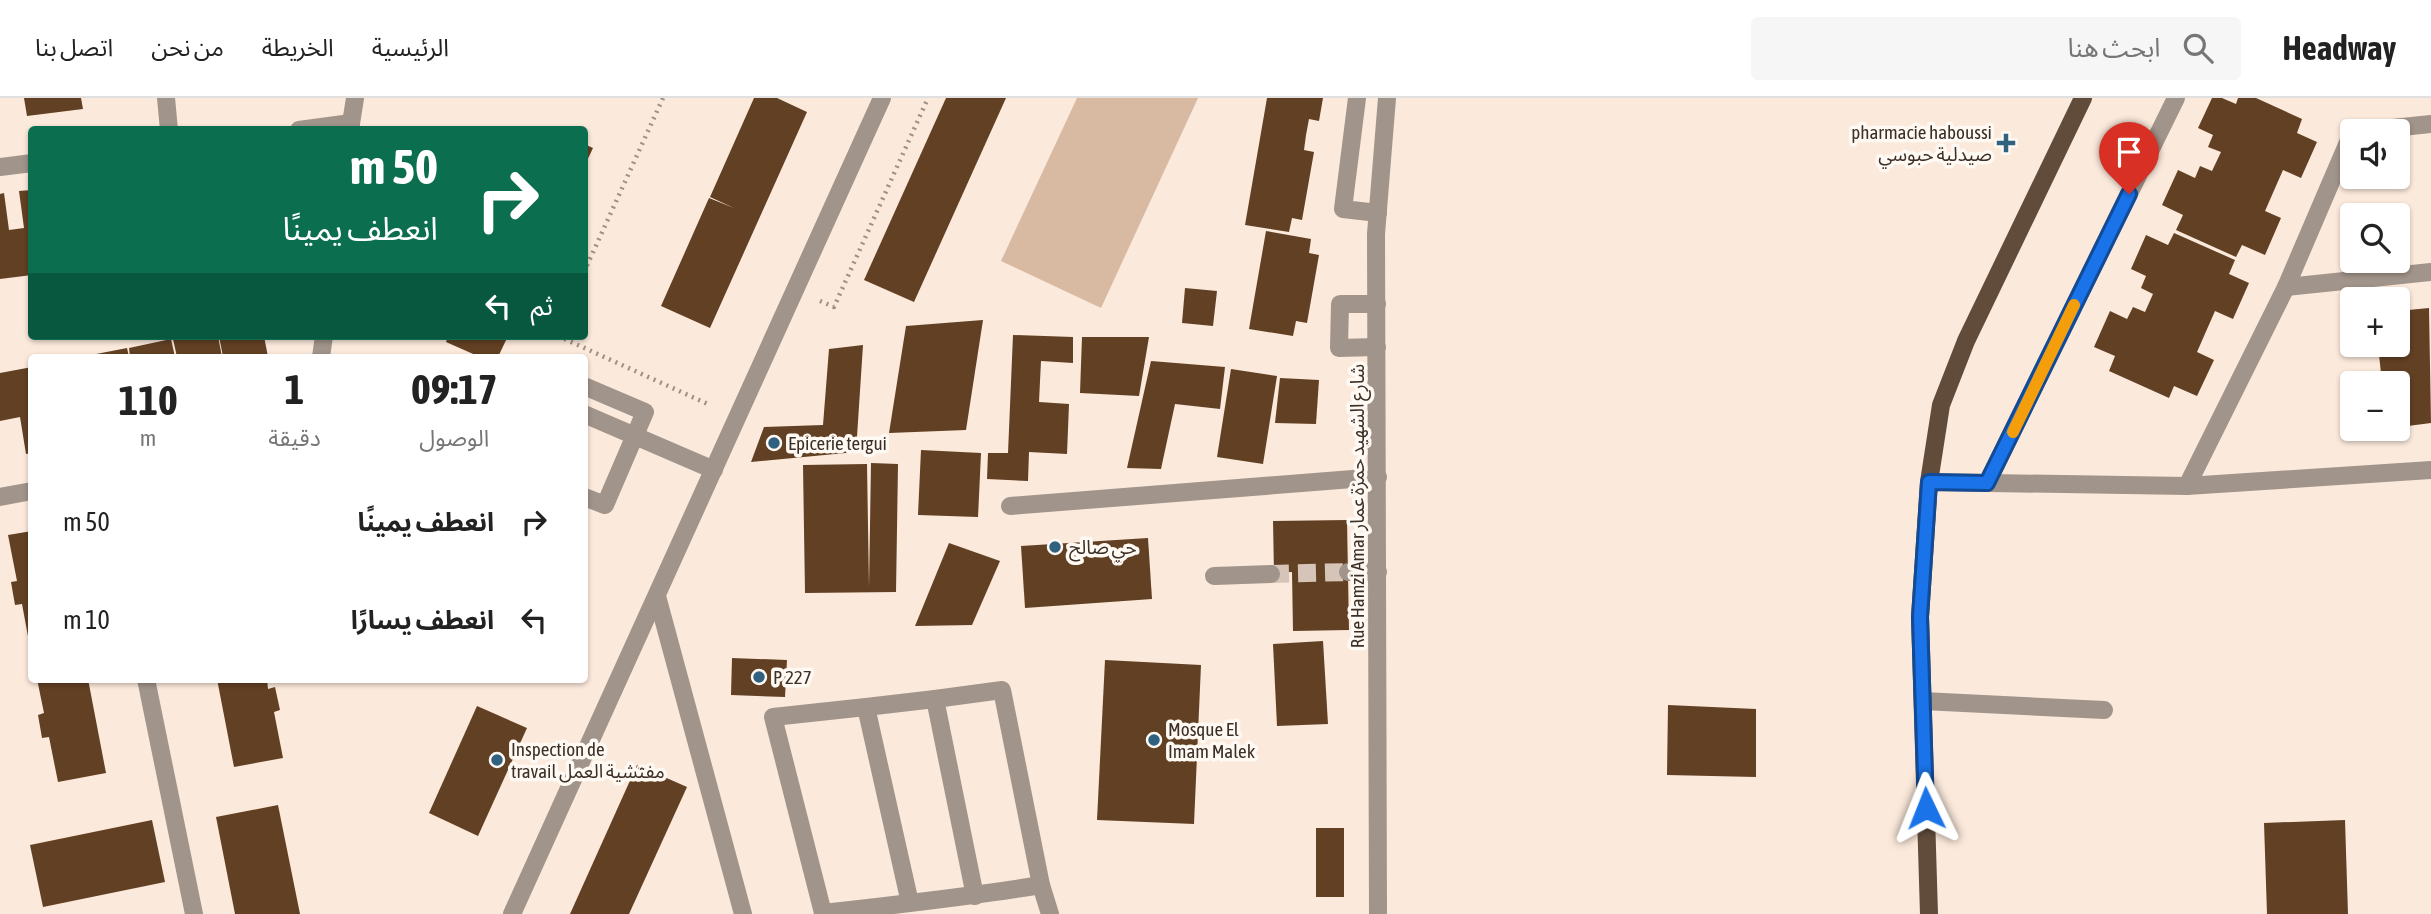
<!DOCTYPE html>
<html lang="ar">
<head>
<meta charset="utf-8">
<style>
	:root { --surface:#fff; --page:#f6f6f6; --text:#222; --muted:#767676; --line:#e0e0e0 }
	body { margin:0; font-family:"Asap Condensed","Noto Sans Arabic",sans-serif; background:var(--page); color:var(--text); direction:rtl; height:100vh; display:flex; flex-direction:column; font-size:26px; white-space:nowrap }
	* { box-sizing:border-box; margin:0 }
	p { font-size:23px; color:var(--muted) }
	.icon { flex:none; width:38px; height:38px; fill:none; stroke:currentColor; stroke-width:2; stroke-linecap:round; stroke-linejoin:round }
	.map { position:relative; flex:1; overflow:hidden; direction:ltr }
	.details { position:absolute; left:28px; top:256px; width:560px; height:329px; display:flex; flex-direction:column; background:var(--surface); border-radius:7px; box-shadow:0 2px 5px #0004; direction:rtl }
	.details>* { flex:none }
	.hud { position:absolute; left:28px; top:28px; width:560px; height:214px; border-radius:7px; box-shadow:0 2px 5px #0004; direction:rtl; background:#0b6e4f; color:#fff; overflow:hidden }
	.fabs { position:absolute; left:2340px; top:21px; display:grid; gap:14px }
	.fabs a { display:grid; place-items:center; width:70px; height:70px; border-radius:7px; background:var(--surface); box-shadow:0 2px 5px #0004; font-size:35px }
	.pin { position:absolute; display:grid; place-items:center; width:60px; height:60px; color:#fff; margin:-72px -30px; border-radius:50% 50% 50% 0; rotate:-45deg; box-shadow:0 0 7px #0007 }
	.pin .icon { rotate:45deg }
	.me { position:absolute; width:77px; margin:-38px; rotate:358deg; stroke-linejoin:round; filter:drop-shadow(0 0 5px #0008) }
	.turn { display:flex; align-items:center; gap:24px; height:147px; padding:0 35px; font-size:32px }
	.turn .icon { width:91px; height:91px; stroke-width:2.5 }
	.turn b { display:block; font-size:49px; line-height:60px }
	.then { display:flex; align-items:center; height:66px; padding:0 35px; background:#0003; gap:14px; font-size:26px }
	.eta { display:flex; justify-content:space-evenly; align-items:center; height:119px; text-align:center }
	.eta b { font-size:42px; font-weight:700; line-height:49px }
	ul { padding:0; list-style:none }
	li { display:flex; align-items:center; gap:21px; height:98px; padding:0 35px }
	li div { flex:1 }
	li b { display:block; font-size:26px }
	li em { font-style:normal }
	header { display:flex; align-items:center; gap:42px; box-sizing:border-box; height:98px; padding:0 35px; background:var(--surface); border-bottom:2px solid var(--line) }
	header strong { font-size:33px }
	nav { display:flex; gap:38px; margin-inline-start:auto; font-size:24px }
	.search { width:490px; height:63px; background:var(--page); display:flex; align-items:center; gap:18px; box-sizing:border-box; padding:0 24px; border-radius:7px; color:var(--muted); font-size:26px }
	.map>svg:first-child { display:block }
	.green { fill:#d8baa3 }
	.building { fill:#624023 }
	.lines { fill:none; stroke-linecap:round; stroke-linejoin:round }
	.minor-tunnel { stroke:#d5c4b7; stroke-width:18; stroke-dasharray:18 9; stroke-linecap:butt }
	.path { stroke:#9f9085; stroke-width:4.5; stroke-dasharray:2 5; stroke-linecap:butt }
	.minor { stroke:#a1948a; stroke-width:18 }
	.major { stroke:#614c3b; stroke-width:18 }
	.route-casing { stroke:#114b97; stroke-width:18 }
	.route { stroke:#1a73e8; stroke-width:12 }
	.slow { stroke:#f59e0b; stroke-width:12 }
	.poi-dot { fill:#30627f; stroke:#fff9f4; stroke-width:2.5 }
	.labels { text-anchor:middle; stroke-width:7; stroke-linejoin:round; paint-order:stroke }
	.poi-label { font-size:19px; fill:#3b2f26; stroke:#fff9f4; text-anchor:start }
	.street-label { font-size:19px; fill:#3b2f26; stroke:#fff9f4 }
</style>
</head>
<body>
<header>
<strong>Headway</strong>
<div class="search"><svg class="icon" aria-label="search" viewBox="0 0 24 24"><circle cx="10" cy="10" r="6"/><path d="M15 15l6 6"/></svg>ابحث هنا</div>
<nav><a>الرئيسية</a><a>الخريطة</a><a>من نحن</a><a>اتصل بنا</a></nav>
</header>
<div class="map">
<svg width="2431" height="816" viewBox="0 0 2431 816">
	<rect width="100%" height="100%" fill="#fbe9db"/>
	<path class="green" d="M1077 0H1198L1101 210 1001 163Z"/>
	<g class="building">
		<path d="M24 0H81L83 11 27 18Z"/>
		<path d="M754 0H777L807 14 710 230 661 208 709 100 734 110 710 99Z"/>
		<path d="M946 0H1006L914 204 864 182Z"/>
		<path d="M1267 0H1323L1319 23 1309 21 1306 37 1304 52 1314 54 1302 122 1292 120 1289 134 1245 127Z"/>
		<path d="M2212 0H2222L2236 6 2238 0H2256L2302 21 2297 35 2317 44 2301 80 2283 72 2265 113 2281 120 2265 157 2242 147 2236 159 2176 132 2183 117 2162 107 2178 72 2195 80 2200 68 2212 73 2221 54 2208 49 2213 37 2198 30Z"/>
		<path d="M584 46 593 50 584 69Z"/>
		<path d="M32 92V177L0 181V96L4 95 9 132 24 130 19 93Z"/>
		<path d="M1266 133 1311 141 1309 155 1319 157 1307 225 1296 223 1293 238 1249 231Z"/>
		<path d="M2174 135 2235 162 2229 176 2249 185 2233 221 2215 213 2197 254 2214 262 2197 298 2174 288 2169 300 2109 273 2115 258 2094 249 2110 213 2127 221 2133 209 2145 214 2153 196 2141 190 2146 178 2131 171 2146 137 2168 147Z"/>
		<path d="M1185 190 1217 193 1213 228 1182 225Z"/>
		<path d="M2429 210 2431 325 2400 329 2398 285H2382L2378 247H2398V213Z"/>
		<path d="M983 222 966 332 889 335 906 228Z"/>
		<path d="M1013 237 1073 239V265L1041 263 1039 304 1069 306 1067 356 1029 354 1028 383 987 381 988 355H1008Z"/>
		<path d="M187 238H218L222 259H177L173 241Z"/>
		<path d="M219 238H264L268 259H223Z"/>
		<path d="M448 238H508L498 259H480L446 244Z"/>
		<path d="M1082 239H1149L1139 298 1080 295Z"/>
		<path d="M171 241 175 259H130L129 250Z"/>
		<path d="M863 247 856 354 751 364 764 329 823 327 829 251Z"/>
		<path d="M127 250 129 259H87L86 258Z"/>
		<path d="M1151 263 1225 269 1220 311 1175 306 1161 371 1127 370Z"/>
		<path d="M32 269V355L26 356 20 319 0 323V275Z"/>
		<path d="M1231 271 1277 278 1263 366 1217 359Z"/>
		<path d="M1280 280 1319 282 1316 326 1275 325Z"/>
		<path d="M921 352 981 355 978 419 918 417Z"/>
		<path d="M871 365 898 366 896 494 805 495 803 367 867 366 869 489Z"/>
		<path d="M1347 422 1349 532 1293 533 1292 474 1274 475 1273 423Z"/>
		<path d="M32 433V549H30L22 506 15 507 11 484 17 483 8 437Z"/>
		<path d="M1148 440 1152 501 1025 510 1021 448Z"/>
		<path d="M949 445 1000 463 972 527 915 528Z"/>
		<path d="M1323 543 1328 626 1277 628 1273 546Z"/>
		<path d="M732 560 787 562 785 599 731 597Z"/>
		<path d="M1105 562 1201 567 1194 726 1097 722Z"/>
		<path d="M37 581H88L106 675 58 684 49 639 42 640 38 617 44 615Z"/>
		<path d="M217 581H267L268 591 275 589 280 612 274 614 283 660 234 669Z"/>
		<path d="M1668 607 1756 611V679L1667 677Z"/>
		<path d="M477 608 527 630 478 738 429 715Z"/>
		<path d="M637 667 687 689 629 816H570Z"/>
		<path d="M278 707 300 816H235L216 719Z"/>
		<path d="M152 722 165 784 43 809 30 747Z"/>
		<path d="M2345 722 2348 816H2267L2264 725Z"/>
		<rect x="1316" y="730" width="28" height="69"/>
	</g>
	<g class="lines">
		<path class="minor-tunnel" d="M1271 476 1348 474"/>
		<g class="path">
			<path d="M584 174 663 0"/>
			<path d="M820 203 834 209 928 0"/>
			<path d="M558 238 710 307"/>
		</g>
		<g class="minor">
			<path d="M166 0 169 32"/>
			<path d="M1357 0 1343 111 1378 115"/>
			<path d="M299 32 351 25"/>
			<path d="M350 32 355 0"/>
			<path d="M2364 33 2431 26"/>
			<path d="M2352 35 2286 189 2431 174"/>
			<path d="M0 69 32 65"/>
			<path d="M1377 206H1340L1339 250 1377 249"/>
			<path d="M321 259 324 238"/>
			<path d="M584 288 645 314 605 407 584 399"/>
			<path d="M584 316 714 372"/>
			<path d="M1929 384 2187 388 2431 372"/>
			<path d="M1987 385 2176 0"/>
			<path d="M2187 388 2286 189"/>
			<path d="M0 399 32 393"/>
			<path d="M1010 408 1378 379"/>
			<path d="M1348 474H1378"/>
			<path d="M1214 478 1271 476"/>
			<path d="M657 498 743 816"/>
			<path d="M146 581 194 816"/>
			<path d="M935 601 1002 592 1041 787"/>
			<path d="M1923 603 2104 612"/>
			<path d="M866 609 935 601 975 798"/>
			<path d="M910 805 866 609 773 619 823 815C896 807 969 799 1041 787L1050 816"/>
			<path d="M512 816 882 0"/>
			<path d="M1378 816 1376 136 1387 0"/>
		</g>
		<path class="major" d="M1929 816 1920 519 1929 384 1941 307 1966 243 2083 0"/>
	</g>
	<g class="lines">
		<g class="route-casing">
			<path id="route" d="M1926 710 1920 519 1929 384 1987 385 2129 96"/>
		</g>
		<use href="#route" class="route"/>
		<path class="slow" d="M2013 334 2074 207"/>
	</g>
	<g class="poi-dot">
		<path d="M2002.5 34.5h7v7h7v7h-7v7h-7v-7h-7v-7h7z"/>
		<circle cx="774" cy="345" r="7"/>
		<circle cx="1055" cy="449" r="7"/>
		<circle cx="759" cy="579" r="7"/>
		<circle cx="1154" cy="642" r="7"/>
		<circle cx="497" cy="662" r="7"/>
	</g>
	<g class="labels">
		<g class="poi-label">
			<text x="1992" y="41" text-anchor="end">pharmacie haboussi<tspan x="1992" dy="22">صيدلية حبوسي</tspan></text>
			<text x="788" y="352">Epicerie tergui</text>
			<text x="1069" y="456">حي صالح</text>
			<text x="773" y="586">P 227</text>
			<text x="1168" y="638">Mosque El<tspan x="1168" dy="22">Imam Malek</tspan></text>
			<text x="511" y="658">Inspection de<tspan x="511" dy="22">travail مفتشية العمل</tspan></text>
		</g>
		<g class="street-label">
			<text transform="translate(1357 408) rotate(-90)" y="7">Rue Hamzi Amar شارع الشهيد حمزة عمار</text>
		</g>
	</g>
</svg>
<div class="fabs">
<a><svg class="icon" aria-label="sound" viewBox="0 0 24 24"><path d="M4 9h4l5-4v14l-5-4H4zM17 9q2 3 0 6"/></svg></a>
<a><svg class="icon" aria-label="search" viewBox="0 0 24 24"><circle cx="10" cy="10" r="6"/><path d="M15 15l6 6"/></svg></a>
<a>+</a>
<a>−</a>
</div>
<div class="pin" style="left:2129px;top:96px;background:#d93025"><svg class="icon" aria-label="arrive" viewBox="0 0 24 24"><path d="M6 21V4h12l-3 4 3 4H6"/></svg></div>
<svg class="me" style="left:1926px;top:710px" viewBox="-20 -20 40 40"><path d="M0-17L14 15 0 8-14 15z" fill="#1a73e8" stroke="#fff" stroke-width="4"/></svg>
<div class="hud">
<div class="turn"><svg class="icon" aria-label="right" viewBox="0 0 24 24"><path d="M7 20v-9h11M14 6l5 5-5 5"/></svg><div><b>50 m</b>انعطف يمينًا</div></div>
<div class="then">ثم<svg class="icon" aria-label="left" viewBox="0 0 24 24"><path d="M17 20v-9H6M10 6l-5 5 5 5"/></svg></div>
</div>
<section class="details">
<div class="eta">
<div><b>09:17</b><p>الوصول</p></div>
<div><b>1</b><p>دقيقة</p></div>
<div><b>110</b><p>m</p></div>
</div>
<ul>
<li><svg class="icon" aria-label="right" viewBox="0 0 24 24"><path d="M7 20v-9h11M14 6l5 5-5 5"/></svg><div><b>انعطف يمينًا</b></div><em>50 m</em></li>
<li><svg class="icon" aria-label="left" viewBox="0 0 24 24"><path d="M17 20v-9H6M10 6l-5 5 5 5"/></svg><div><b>انعطف يسارًا</b></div><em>10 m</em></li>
</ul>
</section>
</div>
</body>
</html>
